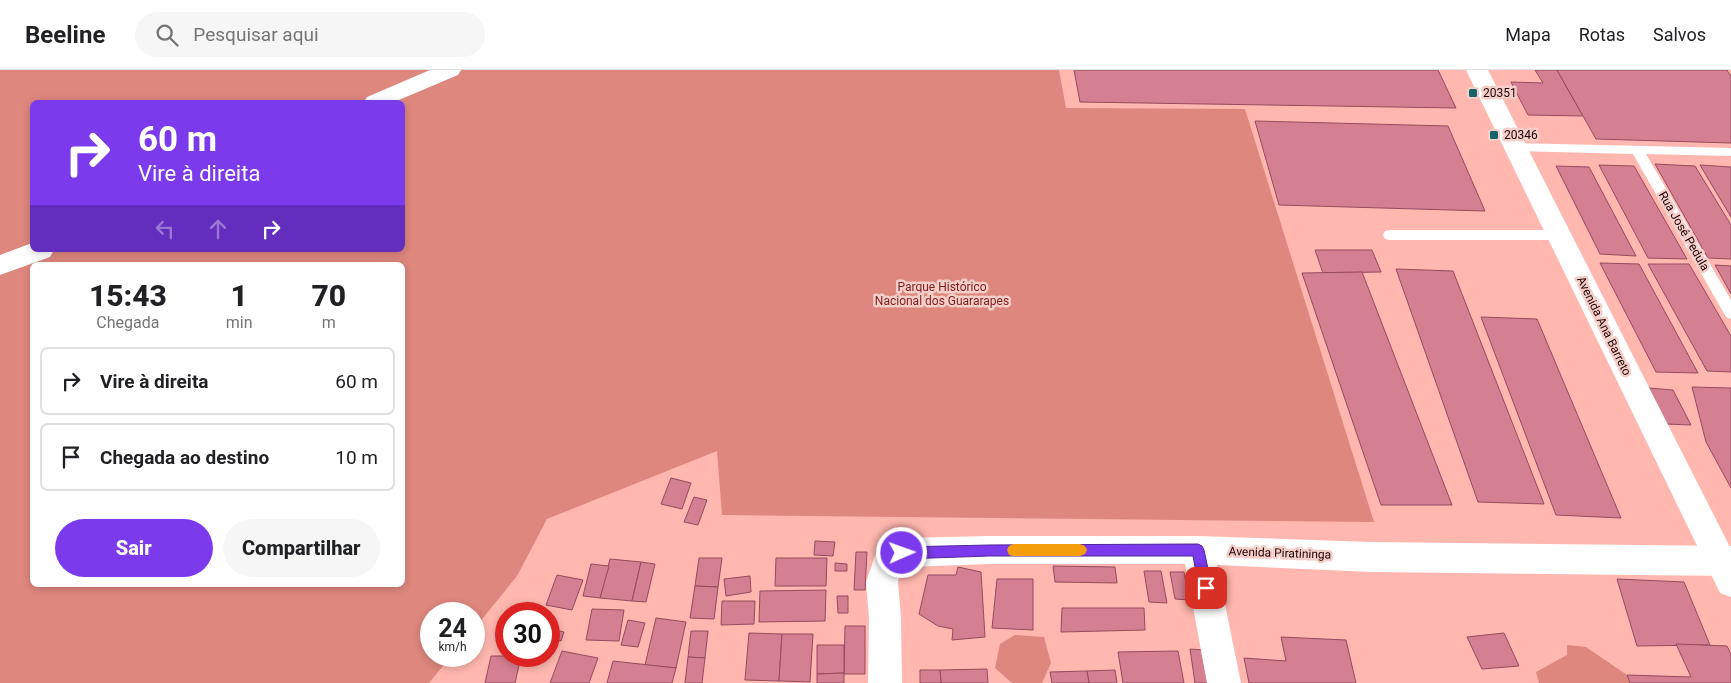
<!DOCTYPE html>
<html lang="pt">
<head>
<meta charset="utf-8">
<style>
	:root { --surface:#fff; --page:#f6f6f6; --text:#202124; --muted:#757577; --line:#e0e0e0; --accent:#7c3aed }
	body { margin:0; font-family:Roboto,sans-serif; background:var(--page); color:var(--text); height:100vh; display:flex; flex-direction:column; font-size:19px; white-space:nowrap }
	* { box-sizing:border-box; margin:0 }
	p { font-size:16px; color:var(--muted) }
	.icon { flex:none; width:28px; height:28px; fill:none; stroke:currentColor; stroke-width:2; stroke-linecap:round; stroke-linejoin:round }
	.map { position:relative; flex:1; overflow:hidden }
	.drawer { position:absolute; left:30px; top:192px; width:375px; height:325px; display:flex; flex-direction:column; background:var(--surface); border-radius:8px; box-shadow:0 2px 8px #0003 }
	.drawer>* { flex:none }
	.top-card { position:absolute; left:30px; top:30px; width:375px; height:152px; border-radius:8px; box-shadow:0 2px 8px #0003; background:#7c3aed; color:#fff; overflow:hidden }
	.speed { position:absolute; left:420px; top:532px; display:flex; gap:10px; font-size:25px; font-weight:700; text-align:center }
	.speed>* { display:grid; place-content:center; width:65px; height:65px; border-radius:50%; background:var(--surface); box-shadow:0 2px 8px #0003; line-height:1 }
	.speed small { font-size:12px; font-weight:400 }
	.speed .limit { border:8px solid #d22; background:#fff; color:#111 }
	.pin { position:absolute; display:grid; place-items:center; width:42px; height:42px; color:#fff; margin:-21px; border-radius:10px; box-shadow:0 2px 8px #0006 }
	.me { position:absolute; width:55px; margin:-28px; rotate:88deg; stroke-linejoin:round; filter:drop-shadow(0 0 4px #0008) }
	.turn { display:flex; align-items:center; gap:18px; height:105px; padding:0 25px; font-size:22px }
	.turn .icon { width:65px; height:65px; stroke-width:2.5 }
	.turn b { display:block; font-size:35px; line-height:42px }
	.lanes { display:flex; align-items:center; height:48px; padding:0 25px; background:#0003; justify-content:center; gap:25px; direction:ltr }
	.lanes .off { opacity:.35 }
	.eta { display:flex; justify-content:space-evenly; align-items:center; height:85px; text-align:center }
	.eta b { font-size:30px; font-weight:800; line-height:35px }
	.primary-button { display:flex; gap:10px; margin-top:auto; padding:10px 25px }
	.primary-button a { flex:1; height:58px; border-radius:30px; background:var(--accent); color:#fff; font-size:20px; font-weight:800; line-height:58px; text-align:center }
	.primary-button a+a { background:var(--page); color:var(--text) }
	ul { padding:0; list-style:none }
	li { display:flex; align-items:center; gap:15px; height:68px; margin:0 10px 8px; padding:0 15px; border:2px solid var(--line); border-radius:8px }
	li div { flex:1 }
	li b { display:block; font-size:19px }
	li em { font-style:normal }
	header { display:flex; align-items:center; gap:30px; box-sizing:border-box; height:70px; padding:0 25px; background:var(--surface); border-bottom:1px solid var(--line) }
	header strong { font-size:24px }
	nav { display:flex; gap:28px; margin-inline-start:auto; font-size:18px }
	.search { width:350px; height:45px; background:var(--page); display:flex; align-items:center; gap:12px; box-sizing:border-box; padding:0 18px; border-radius:28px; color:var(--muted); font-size:19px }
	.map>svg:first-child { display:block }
	.green { fill:#de877e; fill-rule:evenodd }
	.building { fill:#d47f92; stroke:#984a5d }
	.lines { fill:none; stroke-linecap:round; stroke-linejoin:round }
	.service { fill:#fff; fill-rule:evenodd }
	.minor { fill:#fff; fill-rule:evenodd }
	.tertiary { fill:#fff; fill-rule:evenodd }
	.route { fill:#7c3aed; stroke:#51269a }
	.slow { fill:#f59e0b }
	.poi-dot { fill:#16636c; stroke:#f4cfca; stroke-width:2 }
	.labels { text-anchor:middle; stroke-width:5; stroke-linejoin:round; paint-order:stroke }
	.poi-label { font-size:12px; fill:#200303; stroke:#f4cfca; text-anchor:start }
	.street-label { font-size:12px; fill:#200303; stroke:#f4cfca }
	.park-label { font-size:12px; fill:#821c1c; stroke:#f4cfca }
</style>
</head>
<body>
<header>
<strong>Beeline</strong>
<div class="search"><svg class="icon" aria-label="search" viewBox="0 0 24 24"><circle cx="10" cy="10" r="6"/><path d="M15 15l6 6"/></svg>Pesquisar aqui</div>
<nav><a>Mapa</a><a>Rotas</a><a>Salvos</a></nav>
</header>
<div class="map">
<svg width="1731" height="613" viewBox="0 0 1731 613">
	<rect width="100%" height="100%" fill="#ffb7af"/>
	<g class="green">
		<path d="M0 0H1059L1066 38 1245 39 1374 452 722 445 717 381 547 449 517 506 474 559V544H431V586H451L429 613H0ZM32 32H402V180H32ZM32 195H402V515H32Z"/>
		<path d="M1015 565 1044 567 1051 593 1042 613H1012L995 598 1000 574Z"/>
		<path d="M1567 575 1586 577 1627 605 1630 613H1539L1536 602 1567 585Z"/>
	</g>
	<g class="building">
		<path d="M1074 0H1438L1456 38 1080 32Z"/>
		<path d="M1535 0H1557L1583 46 1528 45 1511 12 1543 13Z"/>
		<path d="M1557 0H1727L1731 6V73L1596 69Z"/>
		<path d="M1255 51 1448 56 1485 141 1279 135Z"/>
		<path d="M1655 94 1695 96 1731 155V189L1708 188Z"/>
		<path d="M1599 95 1634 96 1687 189 1648 188Z"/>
		<path d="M1700 95 1731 97V147Z"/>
		<path d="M1556 96 1589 97 1636 186 1600 184Z"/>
		<path d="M1315 180H1372L1381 202 1323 203Z"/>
		<path d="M1600 193 1639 194 1698 303 1656 302Z"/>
		<path d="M1648 194H1689L1731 266V302L1707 301Z"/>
		<path d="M1715 195 1731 196V224Z"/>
		<path d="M1396 199 1453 201 1544 434 1478 432Z"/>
		<path d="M1362 202 1452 435H1381L1302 203Z"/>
		<path d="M1481 247 1537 249 1621 448 1556 445Z"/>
		<path d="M1692 317 1731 318V418L1706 372Z"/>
		<path d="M1649 318 1673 320 1691 355 1666 354Z"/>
		<path d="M671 408 691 413 682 439 661 434Z"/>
		<path d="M694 427 707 430 698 455 684 452Z"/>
		<path d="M815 471 835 472 833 486 814 485Z"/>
		<path d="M856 482H867L865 520H854Z"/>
		<path d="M699 488H722L718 517 695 516Z"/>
		<path d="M776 488H827L826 516H775Z"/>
		<path d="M610 489 641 492 632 531 600 528Z"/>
		<path d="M641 492 655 494 646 532 632 531Z"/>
		<path d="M835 493 847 494V501H835Z"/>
		<path d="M591 494 609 496 600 528 583 526Z"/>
		<path d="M1053 496 1115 497 1117 513 1055 512Z"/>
		<path d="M958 497 981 502 985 567 952 570 953 559 938 556 919 544 928 505H956Z"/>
		<path d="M1144 501H1161L1167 533 1149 532Z"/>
		<path d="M1170 502H1184L1189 530 1175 529Z"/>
		<path d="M557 505 583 510 572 540 546 535Z"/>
		<path d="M750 506 751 522 726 526 724 509Z"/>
		<path d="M997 509H1033V560L992 558Z"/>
		<path d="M1617 509 1684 512 1710 575 1637 576Z"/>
		<path d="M695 516 718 517 714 549 690 548Z"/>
		<path d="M826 520 825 551 759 552 760 521Z"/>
		<path d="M837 526H848V543H838Z"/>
		<path d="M722 531H755L754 554 721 555Z"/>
		<path d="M1062 538H1144L1145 560 1061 562Z"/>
		<path d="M592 539 624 540 619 571 586 570Z"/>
		<path d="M656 548 686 552 676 598 645 595Z"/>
		<path d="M628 550 645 553 638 577 621 575Z"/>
		<path d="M845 556H865V604H844Z"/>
		<path d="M551 559 564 562 561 571 549 569Z"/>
		<path d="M691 561H708L705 588 688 587Z"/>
		<path d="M749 563 782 564 779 611 745 610Z"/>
		<path d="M1504 563 1519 596 1482 599 1467 567Z"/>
		<path d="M782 564H813L810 612 779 611Z"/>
		<path d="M1281 567 1346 570 1356 613H1249L1244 588 1286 591Z"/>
		<path d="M1676 574 1727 576 1731 584V613H1630L1627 605 1691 607Z"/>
		<path d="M817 575H844V603L817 604Z"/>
		<path d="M1190 579 1203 580 1209 613H1195Z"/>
		<path d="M562 581 598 588 589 613H550Z"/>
		<path d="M1178 581 1184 613H1123L1118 582Z"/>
		<path d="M491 586H521L515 613H485Z"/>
		<path d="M688 587 705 588 702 613H685Z"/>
		<path d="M613 591 676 598 672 613H607Z"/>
		<path d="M987 599 988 613H941L940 600Z"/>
		<path d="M920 600H940L941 613H920Z"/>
		<path d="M1115 600 1117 613H1089L1087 601Z"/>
		<path d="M1087 601 1089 613H1052L1050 602Z"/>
		<path d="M844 603V613H817V604Z"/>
	</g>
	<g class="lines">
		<g class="service">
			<path d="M1515 73 1731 78V86L1646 84 1731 230V249L1726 247 1633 84 1515 81 1511 80 1509 77 1511 74Z"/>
			<path d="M1390 160H1559L1564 161 1566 165 1564 169 1559 170H1390L1385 169 1383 165 1385 161Z"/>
		</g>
		<g class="minor">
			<path d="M430 0H461L458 5 394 32H364L367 27Z"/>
			<path d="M32 173V180H54L50 187 0 205V185Z"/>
			<path d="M989 466H1198L1371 472 1731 476V506L1371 502 1217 495 1241 613H1207L1185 494H989L907 497 900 502 898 512 901 548 902 613H868L869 548 866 512 876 483 902 468Z"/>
		</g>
		<path class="tertiary" d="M1466 0H1488L1731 479V527L1720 523Z"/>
	</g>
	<path class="route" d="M1198 474 1202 476 1204 480 1212 518 1210 522 1206 524 1201 522 1199 518 1193 486H989L902 489 897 488 895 483 897 479 902 477 989 475Z"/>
	<path class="slow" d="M1013 474H1080L1085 476 1087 480 1085 484 1080 486H1013L1009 485 1007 480 1009 476Z"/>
	<g class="poi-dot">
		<rect x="1468" y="18" width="10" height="10" rx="2.5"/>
		<rect x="1489" y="60" width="10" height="10" rx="2.5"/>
	</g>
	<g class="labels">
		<g class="poi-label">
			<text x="1483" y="27">20351</text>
			<text x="1504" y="69">20346</text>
		</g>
		<g class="street-label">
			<text transform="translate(1684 161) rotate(60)" y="4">Rua José Pedula</text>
			<text transform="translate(1604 256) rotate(64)" y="4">Avenida Ana Barreto</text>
			<text transform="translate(1280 483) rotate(2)" y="4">Avenida Piratininga</text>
		</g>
		<g class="park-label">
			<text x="942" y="221">Parque Histórico<tspan x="942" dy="14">Nacional dos Guararapes</tspan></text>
		</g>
	</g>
</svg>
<div class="speed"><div>24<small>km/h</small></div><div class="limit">30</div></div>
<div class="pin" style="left:1206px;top:518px;background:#d93025"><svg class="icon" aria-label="arrive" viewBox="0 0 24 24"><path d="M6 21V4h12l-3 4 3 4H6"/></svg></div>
<svg class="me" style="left:902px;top:483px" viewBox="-20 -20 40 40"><circle r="17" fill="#7c3aed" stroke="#fff" stroke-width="3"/><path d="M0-11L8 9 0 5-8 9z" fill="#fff"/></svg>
<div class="top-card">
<div class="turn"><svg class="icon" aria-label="right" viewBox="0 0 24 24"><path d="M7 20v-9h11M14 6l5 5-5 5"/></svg><div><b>60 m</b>Vire à direita</div></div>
<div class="lanes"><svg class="icon off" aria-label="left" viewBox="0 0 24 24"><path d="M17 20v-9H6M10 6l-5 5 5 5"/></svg><svg class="icon off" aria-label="ahead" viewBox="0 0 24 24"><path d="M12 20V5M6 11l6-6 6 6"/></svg><svg class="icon" aria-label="right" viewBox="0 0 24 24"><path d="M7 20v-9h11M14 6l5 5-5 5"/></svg></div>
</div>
<section class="drawer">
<div class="eta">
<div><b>15:43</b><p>Chegada</p></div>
<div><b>1</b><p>min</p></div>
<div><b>70</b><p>m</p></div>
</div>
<ul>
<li><svg class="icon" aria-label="right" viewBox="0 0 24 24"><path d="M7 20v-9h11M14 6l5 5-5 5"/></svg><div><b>Vire à direita</b></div><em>60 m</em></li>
<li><svg class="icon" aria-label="arrive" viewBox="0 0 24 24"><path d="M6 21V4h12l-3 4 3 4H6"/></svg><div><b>Chegada ao destino</b></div><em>10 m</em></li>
</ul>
<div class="primary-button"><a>Sair</a><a>Compartilhar</a></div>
</section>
</div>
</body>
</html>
